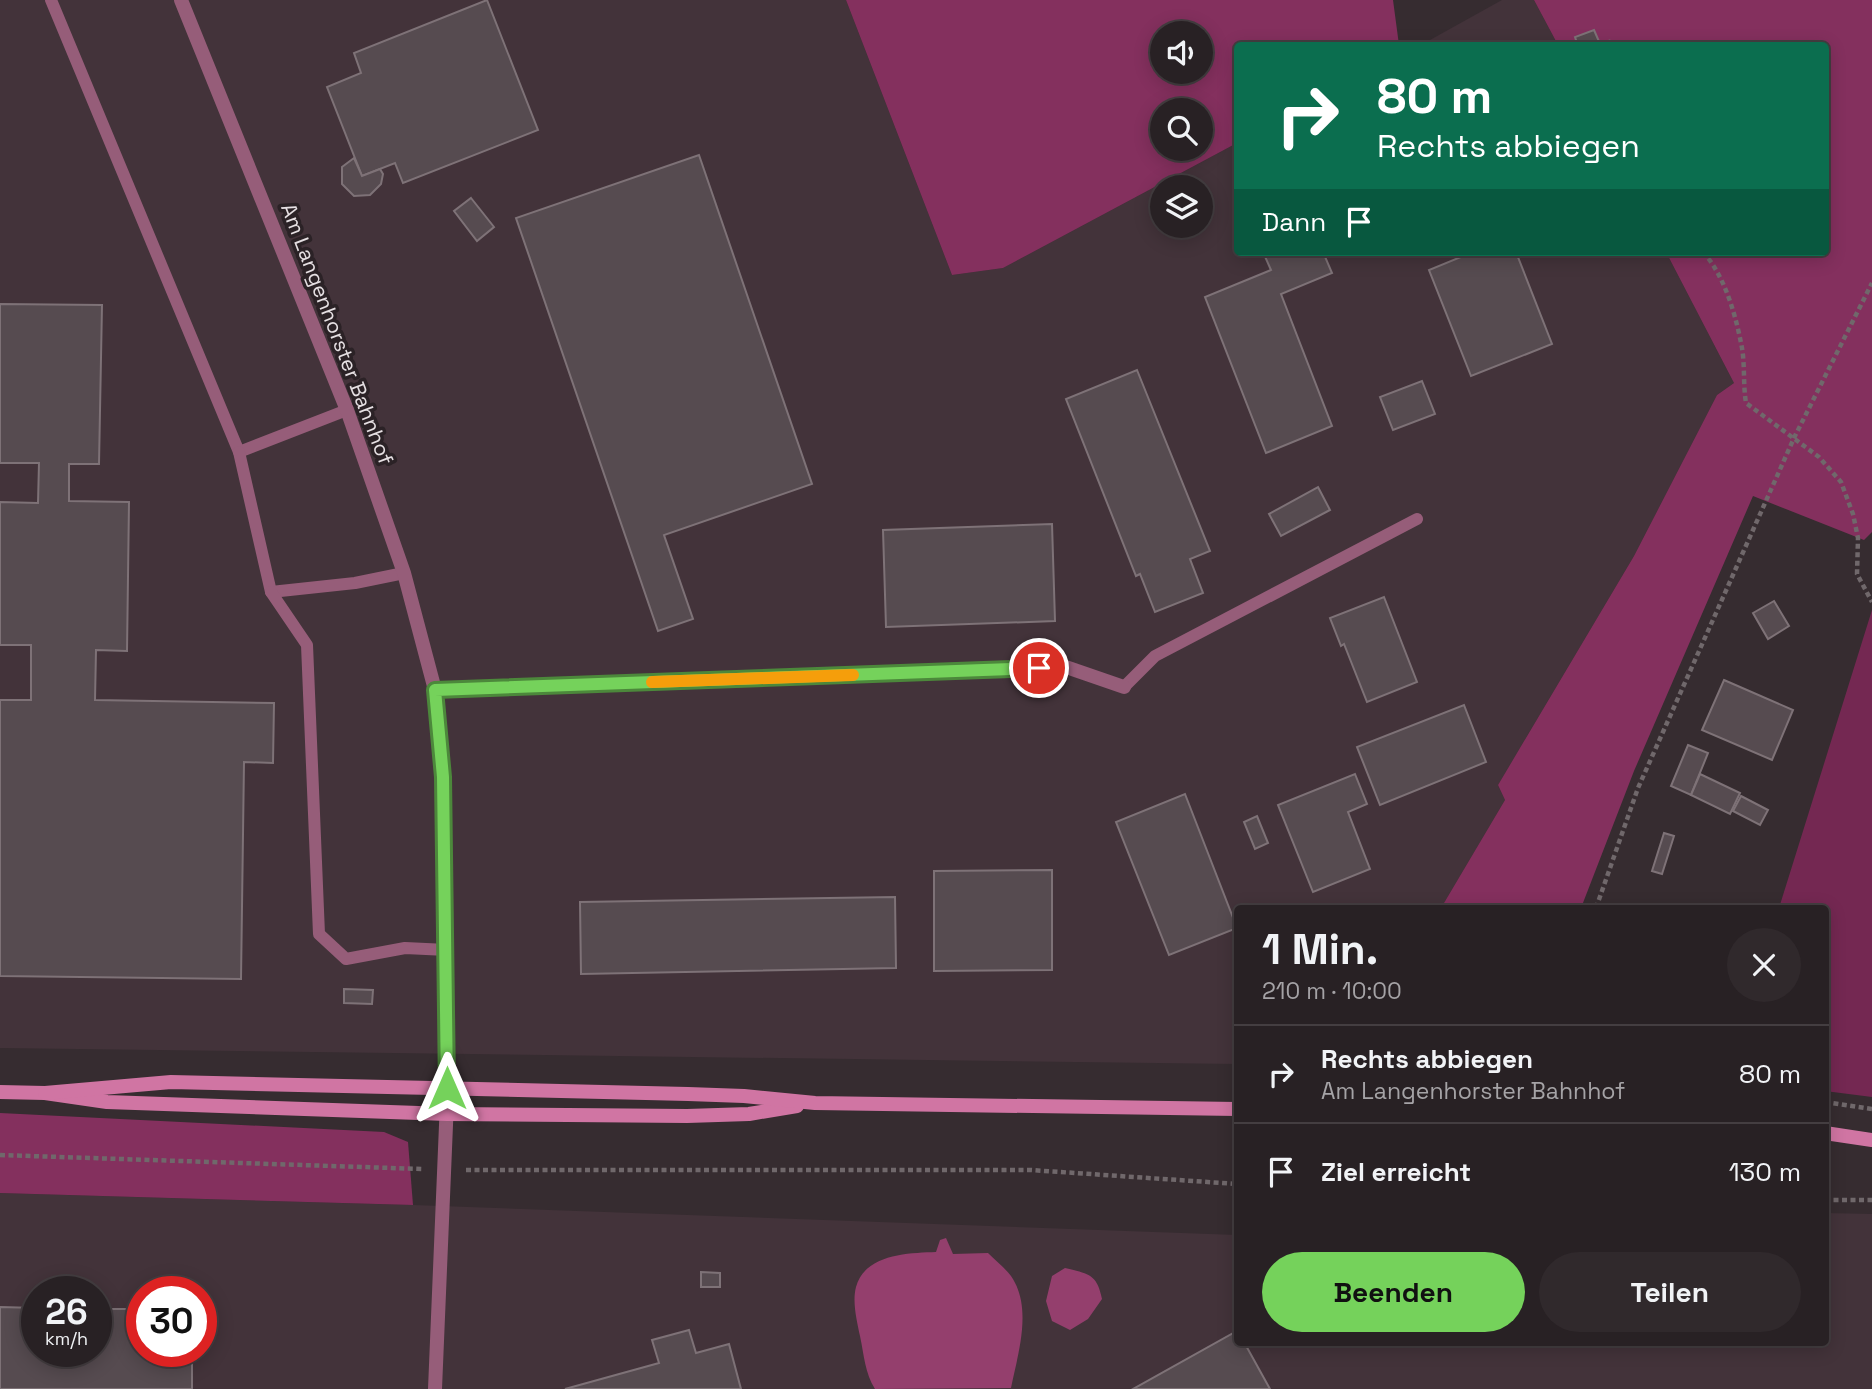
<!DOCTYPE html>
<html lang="de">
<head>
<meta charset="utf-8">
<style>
	:root { --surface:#282124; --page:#30292c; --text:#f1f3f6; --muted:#a5a3a6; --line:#443e41; --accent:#75d25b }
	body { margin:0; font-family:"Space Grotesk",sans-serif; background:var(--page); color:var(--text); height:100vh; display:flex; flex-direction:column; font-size:26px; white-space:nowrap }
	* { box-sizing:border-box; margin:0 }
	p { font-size:23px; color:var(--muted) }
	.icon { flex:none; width:38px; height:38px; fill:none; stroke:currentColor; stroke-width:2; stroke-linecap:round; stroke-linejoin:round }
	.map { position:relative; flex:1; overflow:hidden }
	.drawer { position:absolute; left:1234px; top:905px; width:595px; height:441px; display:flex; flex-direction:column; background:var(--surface); border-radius:7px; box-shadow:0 4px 18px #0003,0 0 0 2px var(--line) }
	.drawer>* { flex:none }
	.hud { position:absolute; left:1234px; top:42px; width:595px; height:214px; border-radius:7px; box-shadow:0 4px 18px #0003,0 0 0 2px var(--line); background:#0b6e4f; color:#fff; overflow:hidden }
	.fabs { position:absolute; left:1150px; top:21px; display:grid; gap:14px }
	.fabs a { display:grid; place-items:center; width:63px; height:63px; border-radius:50%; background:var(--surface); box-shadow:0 4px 18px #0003,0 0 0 2px var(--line); font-size:35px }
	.speed { position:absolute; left:21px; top:1276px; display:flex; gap:14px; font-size:35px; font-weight:700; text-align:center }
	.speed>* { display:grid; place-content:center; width:91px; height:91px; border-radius:50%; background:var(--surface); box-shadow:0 4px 18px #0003,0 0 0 2px var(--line); line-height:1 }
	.speed small { font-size:18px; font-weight:400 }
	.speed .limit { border:10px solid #d22; background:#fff; color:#111 }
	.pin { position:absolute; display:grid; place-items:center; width:60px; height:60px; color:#fff; margin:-30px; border:4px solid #fff; border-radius:50%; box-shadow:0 2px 7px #0007 }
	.me { position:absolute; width:77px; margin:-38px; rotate:0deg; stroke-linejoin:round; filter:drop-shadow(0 0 5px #0008) }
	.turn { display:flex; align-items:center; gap:24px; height:147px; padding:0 28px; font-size:32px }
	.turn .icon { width:91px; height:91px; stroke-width:2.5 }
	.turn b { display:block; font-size:49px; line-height:60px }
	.then { display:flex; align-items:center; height:66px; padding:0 28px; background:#0003; gap:14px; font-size:26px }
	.round { display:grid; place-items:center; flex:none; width:74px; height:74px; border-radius:37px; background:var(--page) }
	.head { display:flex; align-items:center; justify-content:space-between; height:119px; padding:0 28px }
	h1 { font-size:42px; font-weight:700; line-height:52px }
	.action { display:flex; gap:14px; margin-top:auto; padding:14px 28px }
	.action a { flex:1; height:80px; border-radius:42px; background:var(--accent); color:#111; font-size:28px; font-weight:700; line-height:80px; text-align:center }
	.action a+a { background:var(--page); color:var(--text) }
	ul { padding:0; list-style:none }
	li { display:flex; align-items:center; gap:21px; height:98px; padding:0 28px; border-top:2px solid var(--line) }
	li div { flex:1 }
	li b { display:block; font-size:26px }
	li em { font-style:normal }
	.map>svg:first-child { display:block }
	.built { fill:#43333a; fill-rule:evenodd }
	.green { fill:#742852 }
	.forest { fill:#84305e; fill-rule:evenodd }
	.water { fill:#943f6d }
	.building { fill:#564b50; stroke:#7e7277; stroke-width:2 }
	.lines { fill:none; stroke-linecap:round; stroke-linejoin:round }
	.path { stroke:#70686b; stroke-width:4.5; stroke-dasharray:5 3.5; stroke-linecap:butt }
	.lane { stroke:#965d79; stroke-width:12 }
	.street { stroke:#965d79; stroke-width:14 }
	.secondary { stroke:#d075a3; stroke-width:14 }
	.route-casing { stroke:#4c883b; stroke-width:18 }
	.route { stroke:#75d25b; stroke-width:12 }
	.slow { stroke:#f59e0b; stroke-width:12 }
	.labels { text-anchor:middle; stroke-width:7; stroke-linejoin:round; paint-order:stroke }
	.street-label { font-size:21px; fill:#e6e0e3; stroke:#2b2226 }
</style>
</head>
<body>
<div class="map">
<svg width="1872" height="1389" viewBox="0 0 1872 1389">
	<rect width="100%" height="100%" fill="#362c30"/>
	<g class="built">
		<path d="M0 0H846L952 275 1003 268 1237 143V252H1666L1734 383 1717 395 1634 556 1498 785 1505 800 1441 908H1237V1064L0 1048ZM1162 187H1200V226H1162Z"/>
		<path d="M1502 0H1534L1558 45H1421Z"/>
		<path d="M0 1193 413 1205 1237 1235V1342H1825V1213L1872 1214V1389H0ZM37 1292H96V1351H37ZM142 1292H201V1351H142Z"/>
	</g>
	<path class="green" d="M1872 610V1097L1825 1091V908H1779Z"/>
	<g class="forest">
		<path d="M846 0H1393L1399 45 1237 46V143L1003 268 952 275ZM1162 33H1200V72H1162ZM1162 110H1200V149H1162Z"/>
		<path d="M1534 0H1872V532L1864 540 1753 496 1634 771 1581 908H1441L1505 800 1498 785 1634 556 1717 395 1734 383 1666 252H1825V46L1558 45Z"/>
		<path d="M0 1113 384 1132 408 1142 413 1205 0 1193Z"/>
	</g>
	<g class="water">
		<path d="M946 1238 953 1254 988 1253C995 1260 1005 1268 1011 1276 1033 1308 1018 1353 1011 1388L875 1389C865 1373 864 1355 860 1336 857 1321 852 1302 856 1287 865 1254 908 1253 936 1252L940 1240Z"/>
		<path d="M1065 1268C1089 1274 1097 1274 1102 1299L1088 1319 1070 1330 1052 1321 1046 1301 1052 1276Z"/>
	</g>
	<g class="building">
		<path d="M487 0 538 130 403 183 395 163 362 176 327 87 361 73 354 53Z"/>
		<path d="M1594 30 1601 46H1578L1575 37Z"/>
		<path d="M699 155 812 484 664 535 693 619 658 631 516 218Z"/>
		<path d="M354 158 362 176 380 169 383 174 381 184 370 195 354 196 342 184V167Z"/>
		<path d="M471 198 494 227 477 241 454 211Z"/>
		<path d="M1263 252H1323L1332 273 1281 294 1332 426 1266 453 1205 297 1271 270Z"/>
		<path d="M1473 252H1516L1552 344 1471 376 1429 270Z"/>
		<path d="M0 304 102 305 99 464H69V501L129 502 127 651 96 650 95 700 274 703 273 763 244 762 241 979 0 976V700H31V645H0V502L38 503 39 463H0Z"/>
		<path d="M1137 370 1210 551 1190 559 1203 593 1155 612 1140 574 1136 576 1066 399Z"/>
		<path d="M1422 381 1435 414 1393 430 1380 397Z"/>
		<path d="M1318 487 1330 510 1281 536 1269 514Z"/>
		<path d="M1052 524 1055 621 886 627 883 530Z"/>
		<path d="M1384 597 1417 682 1367 702 1344 644 1341 646 1330 618Z"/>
		<path d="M1774 601 1789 626 1768 639 1753 613Z"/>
		<path d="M1724 680 1793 710 1772 760 1702 730Z"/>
		<path d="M1464 705 1486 762 1380 805 1357 747Z"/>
		<path d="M1688 745 1708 753 1691 795 1671 786Z"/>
		<path d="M1355 774 1367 804 1348 812 1370 869 1313 892 1278 805Z"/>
		<path d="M1700 774 1740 793 1730 814 1691 795Z"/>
		<path d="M1185 794 1237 928 1169 955 1116 822Z"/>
		<path d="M1741 796 1768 810 1760 825 1733 811Z"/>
		<path d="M1257 816 1268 843 1255 849 1244 822Z"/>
		<path d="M1664 833 1674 836 1662 874 1652 871Z"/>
		<path d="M1052 870V970L934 971V871Z"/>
		<path d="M895 897 896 968 581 974 580 902Z"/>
		<path d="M344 989 373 990 372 1004 344 1003Z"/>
		<path d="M701 1272 720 1273V1287H701Z"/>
		<path d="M0 1307 37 1308V1351H96V1309H142V1351H192V1389H0Z"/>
		<path d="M689 1330 696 1353 729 1344 741 1389H565L659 1363 652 1340Z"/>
		<path d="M1237 1331V1342H1244L1270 1389H1133Z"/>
	</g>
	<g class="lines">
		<g class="path">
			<path d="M1608 40 1610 46"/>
			<path d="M1703 252C1725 276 1736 316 1742 348 1745 366 1743 385 1746 403L1819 457 1841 482 1853 514 1858 538 1857 574 1872 602"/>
			<path d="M1596 908 1638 788 1794 438 1872 283"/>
			<path d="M1825 1102 1872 1109"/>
			<path d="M0 1155 422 1169"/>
			<path d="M466 1170H1031L1237 1184"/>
			<path d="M1825 1200H1872"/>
		</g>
		<g class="lane">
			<path d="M51 0 239 452 347 410"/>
			<path d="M239 452 271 592 355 583 404 573"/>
			<path d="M271 592 307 645 319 934 346 959 405 948 447 950"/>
			<path d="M1124 687 1155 656 1417 519"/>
		</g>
		<g class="street">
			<path d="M181 0 347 410 404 573 435 690 443 777 448 1077 435 1389"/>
			<path d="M435 690 1066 667 1124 687"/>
		</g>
		<g class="secondary">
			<path d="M0 1092 45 1093 107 1102 447 1114 687 1116 749 1114 797 1106"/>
			<path d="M45 1093 171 1082 688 1094 744 1096 815 1103 1237 1109"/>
			<path d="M1825 1133 1872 1140"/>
		</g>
	</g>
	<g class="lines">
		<g class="route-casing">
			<path id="route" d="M447 1088 443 777 435 690 1039 668"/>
		</g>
		<use href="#route" class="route"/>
		<path class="slow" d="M652 682 853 675"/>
	</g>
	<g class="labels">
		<g class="street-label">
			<text transform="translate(337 334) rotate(69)" y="7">Am Langenhorster Bahnhof</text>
		</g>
	</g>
</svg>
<div class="fabs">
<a><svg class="icon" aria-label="sound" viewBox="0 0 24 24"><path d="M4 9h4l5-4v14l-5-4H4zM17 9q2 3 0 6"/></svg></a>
<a><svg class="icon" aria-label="search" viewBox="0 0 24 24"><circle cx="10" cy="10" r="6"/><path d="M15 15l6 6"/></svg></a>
<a><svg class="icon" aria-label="layers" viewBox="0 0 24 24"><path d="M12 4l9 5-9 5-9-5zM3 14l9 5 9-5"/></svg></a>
</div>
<div class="speed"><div>26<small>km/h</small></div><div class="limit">30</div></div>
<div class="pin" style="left:1039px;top:668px;background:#d93025"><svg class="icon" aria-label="arrive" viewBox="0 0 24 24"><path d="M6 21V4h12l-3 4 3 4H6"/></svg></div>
<svg class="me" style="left:447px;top:1088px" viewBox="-20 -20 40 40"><path d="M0-17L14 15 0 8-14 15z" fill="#75d25b" stroke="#fff" stroke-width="4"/></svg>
<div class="hud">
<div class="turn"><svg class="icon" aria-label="right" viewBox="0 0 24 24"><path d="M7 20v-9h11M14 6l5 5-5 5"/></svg><div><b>80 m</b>Rechts abbiegen</div></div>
<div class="then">Dann<svg class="icon" aria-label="arrive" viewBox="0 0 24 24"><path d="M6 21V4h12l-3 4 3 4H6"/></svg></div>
</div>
<section class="drawer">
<div class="head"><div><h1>1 Min.</h1><p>210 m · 10:00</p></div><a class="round"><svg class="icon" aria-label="close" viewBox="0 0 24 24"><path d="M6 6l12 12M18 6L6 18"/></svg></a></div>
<ul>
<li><svg class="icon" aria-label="right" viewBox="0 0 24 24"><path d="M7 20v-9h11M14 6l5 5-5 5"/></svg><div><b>Rechts abbiegen</b><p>Am Langenhorster Bahnhof</p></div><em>80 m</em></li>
<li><svg class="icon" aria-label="arrive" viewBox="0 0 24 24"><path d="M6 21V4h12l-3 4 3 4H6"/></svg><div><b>Ziel erreicht</b></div><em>130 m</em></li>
</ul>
<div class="action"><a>Beenden</a><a>Teilen</a></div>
</section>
</div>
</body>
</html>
